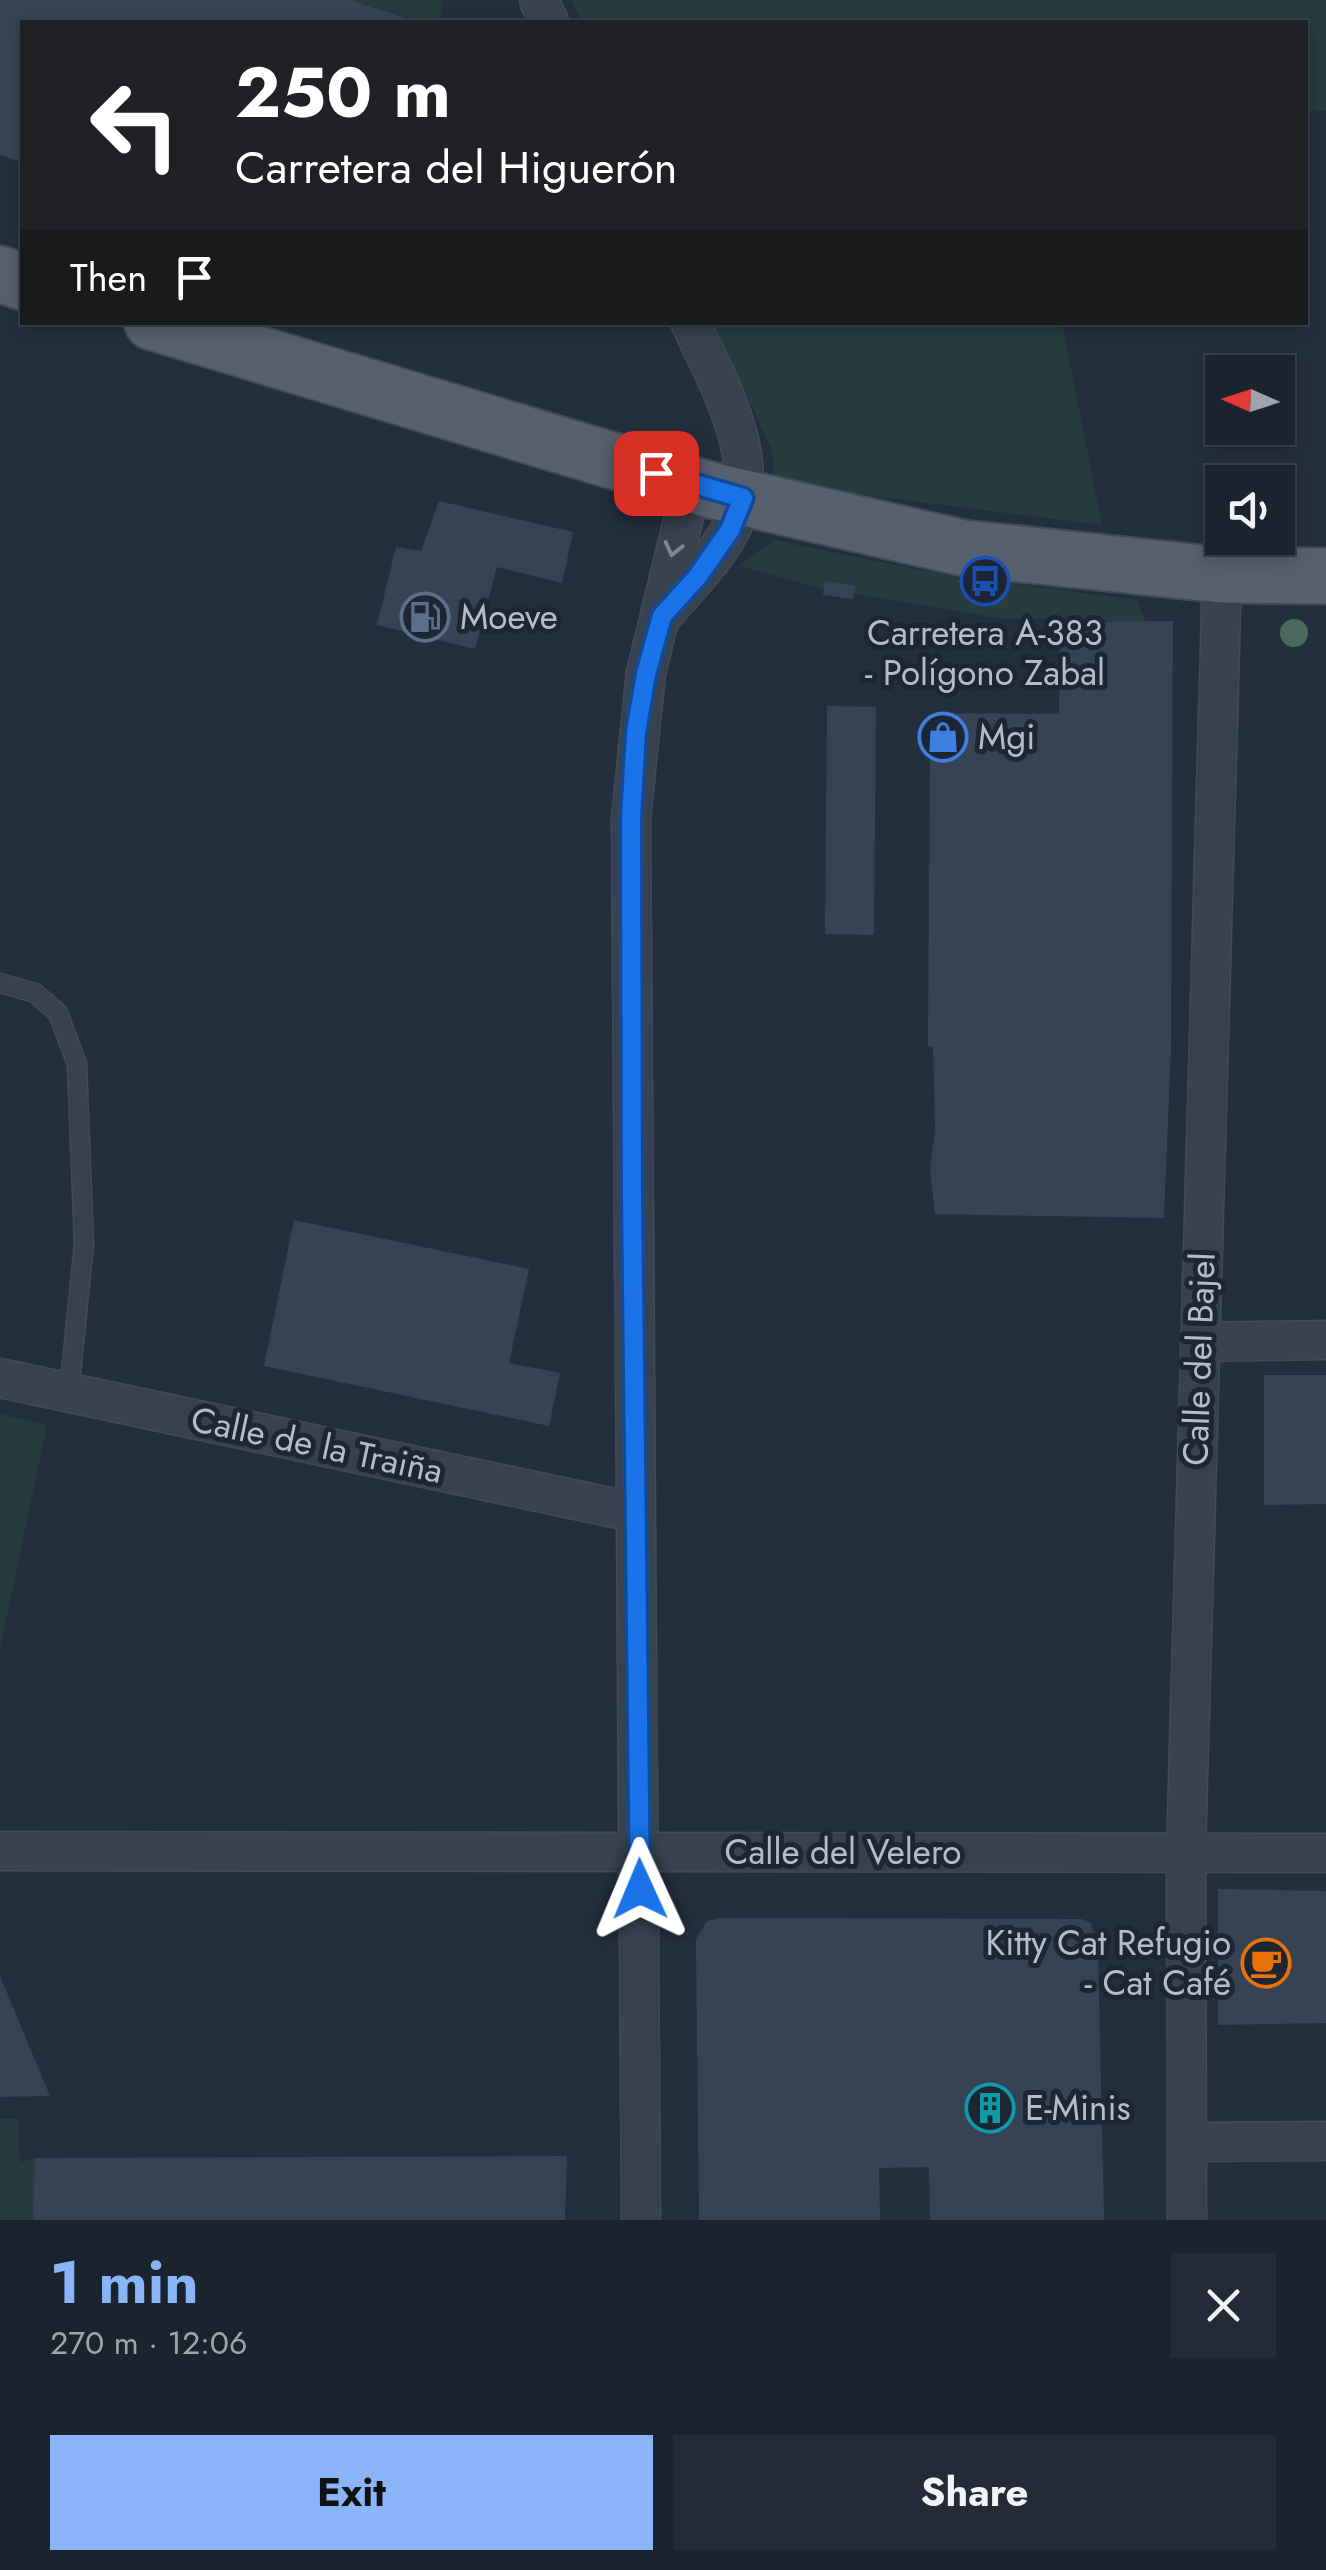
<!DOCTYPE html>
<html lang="en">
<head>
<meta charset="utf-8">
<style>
	:root { --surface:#1b232e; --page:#242b36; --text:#f1f3f6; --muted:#a0a4aa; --line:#39404a; --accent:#8ab4f8 }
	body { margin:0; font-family:Jost,sans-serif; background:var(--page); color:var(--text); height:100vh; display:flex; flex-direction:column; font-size:38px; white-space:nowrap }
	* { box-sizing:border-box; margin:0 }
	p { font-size:32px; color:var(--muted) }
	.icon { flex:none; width:55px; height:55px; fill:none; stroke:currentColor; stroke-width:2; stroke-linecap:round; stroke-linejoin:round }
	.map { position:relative; height:2220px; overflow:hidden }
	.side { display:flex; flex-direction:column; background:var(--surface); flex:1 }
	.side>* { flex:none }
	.top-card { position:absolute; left:20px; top:20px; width:1288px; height:305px; border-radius:0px; box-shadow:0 5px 15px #0003,0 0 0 2px var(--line); background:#202124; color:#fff; overflow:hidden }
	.needle { width:65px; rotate:273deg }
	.tools { position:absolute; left:1205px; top:355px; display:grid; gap:20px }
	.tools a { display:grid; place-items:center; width:90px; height:90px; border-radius:0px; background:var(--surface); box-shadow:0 5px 15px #0003,0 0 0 2px var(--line); font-size:50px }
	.pin { position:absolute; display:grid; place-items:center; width:85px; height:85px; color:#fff; margin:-42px; border-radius:20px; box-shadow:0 5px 15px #0006 }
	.me { position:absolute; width:110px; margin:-55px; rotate:359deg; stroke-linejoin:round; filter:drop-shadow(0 0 8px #0008) }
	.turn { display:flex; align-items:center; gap:35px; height:210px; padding:0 50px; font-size:45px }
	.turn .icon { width:130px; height:130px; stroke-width:2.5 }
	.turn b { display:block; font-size:70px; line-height:85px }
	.then { display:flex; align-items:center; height:95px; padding:0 50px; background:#0003; gap:20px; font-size:38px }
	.round { display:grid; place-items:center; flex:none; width:105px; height:105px; border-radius:0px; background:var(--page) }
	.summary { display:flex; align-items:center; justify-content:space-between; height:170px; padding:0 50px }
	h1 { font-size:60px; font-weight:700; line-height:75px; color:var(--accent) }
	.button { display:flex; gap:20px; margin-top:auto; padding:20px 50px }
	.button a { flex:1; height:115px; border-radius:0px; background:var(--accent); color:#111; font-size:40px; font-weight:700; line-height:115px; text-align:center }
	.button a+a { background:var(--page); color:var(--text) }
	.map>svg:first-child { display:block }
	.green { fill:#263c3f }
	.building { fill:#364354 }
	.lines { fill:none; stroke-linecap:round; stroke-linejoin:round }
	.service-casing { stroke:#414a57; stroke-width:21 }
	.minor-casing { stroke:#414a57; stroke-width:41 }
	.primary-casing { stroke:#414a57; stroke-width:59 }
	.service { stroke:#38414e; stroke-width:18 }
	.minor { stroke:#38414e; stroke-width:38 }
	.primary { stroke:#56606e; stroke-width:55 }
	.tree { fill:#4b6a5d }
	.oneway { stroke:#7c8592 }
	.route-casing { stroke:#114b97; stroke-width:25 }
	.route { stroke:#1a73e8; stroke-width:18 }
	.labels { text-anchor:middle; stroke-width:10; stroke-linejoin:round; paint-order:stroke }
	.poi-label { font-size:35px; fill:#b4bcc9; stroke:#1d2633; text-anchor:start }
	.street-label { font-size:35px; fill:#b4bcc9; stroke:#1d2633 }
</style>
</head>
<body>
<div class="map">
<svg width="1326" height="2220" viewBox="0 0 1326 2220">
	<rect width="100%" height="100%" fill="#242f3e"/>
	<g class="green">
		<path d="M350 0H442L441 22H422Z"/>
		<path d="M571 0H1326V111L1305 110V22H581Z"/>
		<path d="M713 323H1062L1102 525 776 484 771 448Z"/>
		<path d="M774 540 965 579V586L1006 590 1008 583 1137 600 1146 622 998 618 854 594V586L826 581 824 589 739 566Z"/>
		<path d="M0 1414 47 1425 0 1649Z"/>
		<path d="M0 2119H18L20 2162 35 2158 33 2220H0Z"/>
	</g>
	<g class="building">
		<path d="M0 0H350L419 22H22V162L0 155Z"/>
		<path d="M439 501 573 532 562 583 497 567 475 649 377 625 396 547 421 551Z"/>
		<path d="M825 581 855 586 853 599 823 595Z"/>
		<path d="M1173 621 1171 1049 1164 1218 935 1214 930 1169 935 1130 933 1047 928 1046 930 756H935L936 713 1059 714 1060 622Z"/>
		<path d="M827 706 876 707 874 935 825 934Z"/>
		<path d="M294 1220 529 1269 509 1363 560 1373 549 1426 264 1366Z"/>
		<path d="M1264 1375H1326V1504L1264 1505Z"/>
		<path d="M1218 1889 1326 1891V2023L1218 2025Z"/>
		<path d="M720 1918 1081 1919 1091 1923 1098 1950 1104 2220H930L929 2167 879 2168 880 2220H699L696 1939 707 1921Z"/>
		<path d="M0 1976 50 2096 0 2097Z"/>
		<path d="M567 2156 565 2220H33L35 2158Z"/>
	</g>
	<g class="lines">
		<g class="service-casing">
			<path id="service" d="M0 983 35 993 58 1013 77 1064 84 1244 69 1392"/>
		</g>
		<g class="minor-casing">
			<g id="minor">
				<path d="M539 0 549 22"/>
				<path d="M662 616C688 586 720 555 736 518 763 458 715 376 690 322"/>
				<path d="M1200 1342 1326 1340"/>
				<path d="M0 1378 633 1512"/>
				<path d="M0 1851 1326 1853"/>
				<path d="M1187 2142 1326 2141"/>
				<path d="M641 2220 631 818 646 673 692 484"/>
				<path d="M1187 2220 1186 1852 1222 575"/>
			</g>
		</g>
		<g class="primary-casing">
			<g id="primary">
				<path d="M0 274 22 282"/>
				<path d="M152 322 710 490 963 548 1222 575 1326 576"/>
			</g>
		</g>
		<use href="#service" class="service"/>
		<use href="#minor" class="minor"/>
		<use href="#primary" class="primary"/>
	</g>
	<circle class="tree" cx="1294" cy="633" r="14"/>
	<defs><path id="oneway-chevron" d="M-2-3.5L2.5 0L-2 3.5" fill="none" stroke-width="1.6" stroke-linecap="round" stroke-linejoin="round" transform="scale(2.5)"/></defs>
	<use class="oneway" href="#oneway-chevron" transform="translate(673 549) rotate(104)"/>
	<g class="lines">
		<g class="route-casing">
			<path id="route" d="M640 1889 632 1197 631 818 636 732 646 674 662 616 698 576 730 530 743 498 656 473"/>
		</g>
		<use href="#route" class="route"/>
	</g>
	<defs>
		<g id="bus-ring" transform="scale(2.5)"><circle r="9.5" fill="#1d2633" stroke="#1a4fb4" stroke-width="1.5"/><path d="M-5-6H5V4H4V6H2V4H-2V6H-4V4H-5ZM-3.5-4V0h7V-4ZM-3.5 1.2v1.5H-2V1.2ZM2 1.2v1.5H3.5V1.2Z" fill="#1a4fb4"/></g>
		<g id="fuel-ring" transform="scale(2.5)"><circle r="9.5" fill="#1d2633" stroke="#5c6f8a" stroke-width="1.5"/><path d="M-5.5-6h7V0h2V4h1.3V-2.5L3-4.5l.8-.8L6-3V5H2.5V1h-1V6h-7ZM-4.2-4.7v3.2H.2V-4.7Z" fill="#5c6f8a"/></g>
		<g id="shop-ring" transform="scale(2.5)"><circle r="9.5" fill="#1d2633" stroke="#3f7fe0" stroke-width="1.5"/><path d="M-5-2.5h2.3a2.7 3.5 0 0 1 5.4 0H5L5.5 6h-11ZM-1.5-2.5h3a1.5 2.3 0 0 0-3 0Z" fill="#3f7fe0"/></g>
		<g id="cafe-ring" transform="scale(2.5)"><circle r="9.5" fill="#1d2633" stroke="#e8710a" stroke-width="1.5"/><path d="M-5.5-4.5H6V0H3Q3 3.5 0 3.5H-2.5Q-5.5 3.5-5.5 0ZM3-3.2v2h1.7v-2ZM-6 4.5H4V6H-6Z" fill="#e8710a"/></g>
		<g id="building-ring" transform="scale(2.5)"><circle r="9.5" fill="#1d2633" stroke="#0f9aa8" stroke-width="1.5"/><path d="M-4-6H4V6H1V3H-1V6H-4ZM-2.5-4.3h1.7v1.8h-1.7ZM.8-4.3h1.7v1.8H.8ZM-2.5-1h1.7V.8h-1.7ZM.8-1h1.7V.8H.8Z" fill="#0f9aa8"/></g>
	</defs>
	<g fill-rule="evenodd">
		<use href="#bus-ring" x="985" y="581"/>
		<use href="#fuel-ring" x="425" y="617"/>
		<use href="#shop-ring" x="943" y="737"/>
		<use href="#cafe-ring" x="1266" y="1963"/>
		<use href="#building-ring" x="990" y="2108"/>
	</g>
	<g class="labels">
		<g class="poi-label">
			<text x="460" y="629">Moeve</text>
			<text x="985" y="645" text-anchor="middle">Carretera A-383<tspan x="985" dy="40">- Polígono Zabal</tspan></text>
			<text x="978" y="749">Mgi</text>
			<text x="1231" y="1955" text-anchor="end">Kitty Cat Refugio<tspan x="1231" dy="40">- Cat Café</tspan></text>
			<text x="1025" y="2120">E-Minis</text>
		</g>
		<g class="street-label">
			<text transform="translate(1199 1359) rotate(-88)" y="12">Calle del Bajel</text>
			<text transform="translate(317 1445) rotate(12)" y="12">Calle de la Traiña</text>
			<text x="843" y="1864">Calle del Velero</text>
		</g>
	</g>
</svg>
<div class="tools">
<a><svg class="needle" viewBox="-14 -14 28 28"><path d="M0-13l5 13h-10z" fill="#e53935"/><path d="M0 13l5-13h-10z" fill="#a0a4aa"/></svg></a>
<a><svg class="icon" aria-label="sound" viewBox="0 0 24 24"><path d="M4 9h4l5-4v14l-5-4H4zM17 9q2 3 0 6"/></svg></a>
</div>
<div class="pin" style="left:656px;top:473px;background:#d93025"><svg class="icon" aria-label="arrive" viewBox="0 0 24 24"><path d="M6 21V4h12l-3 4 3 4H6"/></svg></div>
<svg class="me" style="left:640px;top:1889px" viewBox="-20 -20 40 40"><path d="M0-17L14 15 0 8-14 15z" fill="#1a73e8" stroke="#fff" stroke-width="4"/></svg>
<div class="top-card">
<div class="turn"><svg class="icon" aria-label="left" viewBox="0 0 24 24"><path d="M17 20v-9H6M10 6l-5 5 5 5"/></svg><div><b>250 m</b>Carretera del Higuerón</div></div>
<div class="then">Then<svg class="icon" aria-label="arrive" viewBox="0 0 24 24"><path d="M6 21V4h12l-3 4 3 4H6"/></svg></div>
</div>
</div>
<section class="side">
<div class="summary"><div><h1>1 min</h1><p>270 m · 12:06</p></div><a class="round"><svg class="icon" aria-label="close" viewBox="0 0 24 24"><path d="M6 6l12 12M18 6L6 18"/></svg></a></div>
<div class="button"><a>Exit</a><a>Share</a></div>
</section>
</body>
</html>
